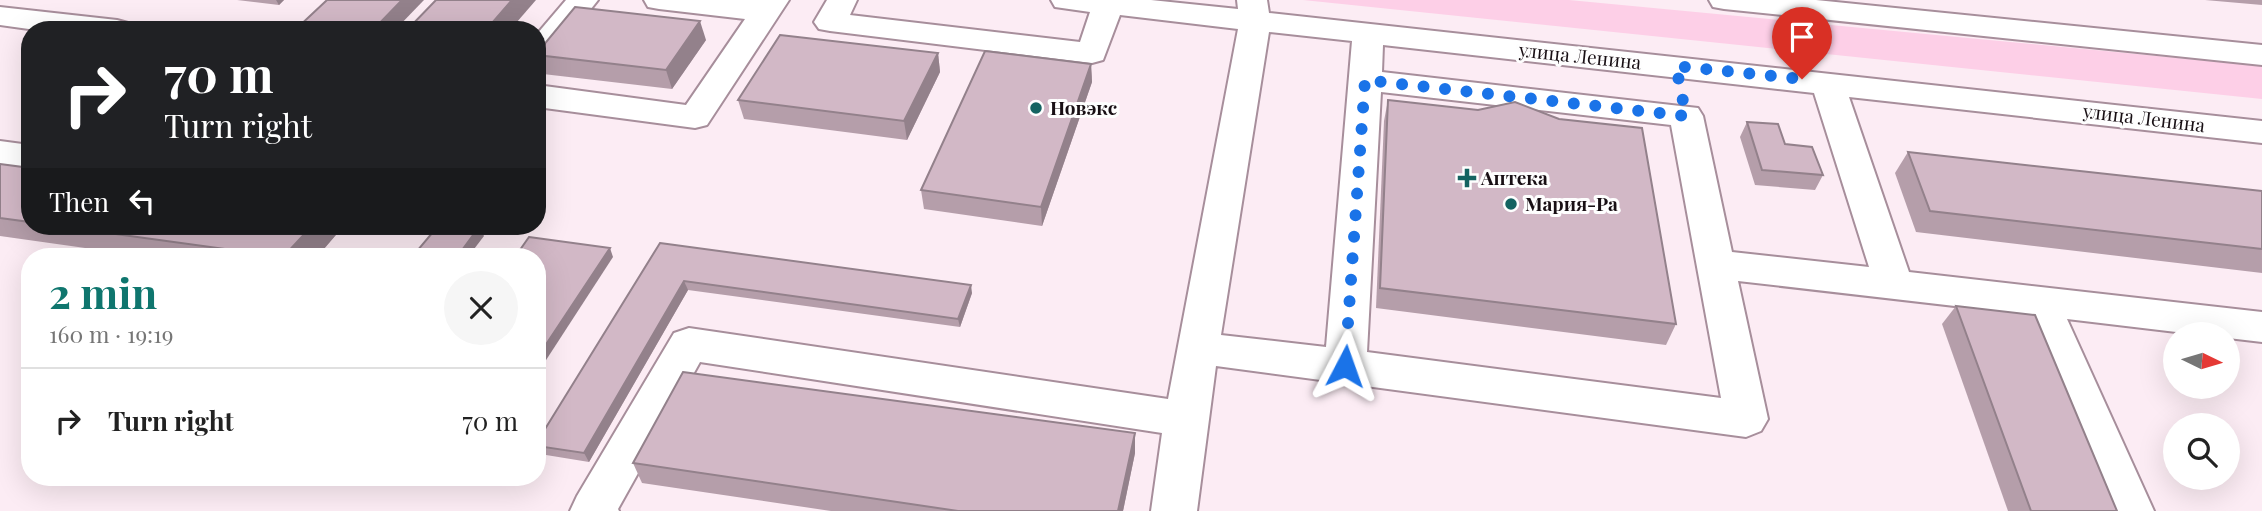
<!DOCTYPE html>
<html lang="en">
<head>
<meta charset="utf-8">
<style>
	:root { --surface:#fff; --page:#f6f6f6; --text:#222; --muted:#767676; --line:#e0e0e0; --accent:#0f766e }
	body { margin:0; font-family:"Playfair Display",serif; background:var(--page); color:var(--text); height:100vh; display:flex; flex-direction:column; font-size:26px; white-space:nowrap }
	* { box-sizing:border-box; margin:0 }
	p { font-size:23px; color:var(--muted) }
	.icon { flex:none; width:38px; height:38px; fill:none; stroke:currentColor; stroke-width:2; stroke-linecap:round; stroke-linejoin:round }
	.map { position:relative; flex:1; overflow:hidden }
	.side { position:absolute; left:21px; top:248px; width:525px; height:238px; display:flex; flex-direction:column; background:var(--surface); border-radius:28px; box-shadow:0 7px 28px #0002 }
	.side>* { flex:none }
	.hud { position:absolute; left:21px; top:21px; width:525px; height:214px; border-radius:28px; box-shadow:0 7px 28px #0002; background:#202124; color:#fff; overflow:hidden }
	.needle { width:46px; rotate:95deg }
	.tools { position:absolute; left:2163px; top:322px; display:grid; gap:14px }
	.tools a { display:grid; place-items:center; width:77px; height:77px; border-radius:50%; background:var(--surface); box-shadow:0 7px 28px #0002; font-size:35px }
	.pin { position:absolute; display:grid; place-items:center; width:60px; height:60px; color:#fff; margin:-72px -30px; border-radius:50% 50% 50% 0; rotate:-45deg; box-shadow:0 0 7px #0007 }
	.pin .icon { rotate:45deg }
	.me { position:absolute; width:77px; margin:-38px; rotate:4deg; stroke-linejoin:round; filter:drop-shadow(0 0 5px #0008) }
	.turn { display:flex; align-items:center; gap:24px; height:147px; padding:0 28px; font-size:32px }
	.turn .icon { width:91px; height:91px; stroke-width:2.5 }
	.turn b { display:block; font-size:49px; line-height:60px }
	.then { display:flex; align-items:center; height:66px; padding:0 28px; background:#0003; gap:14px; font-size:26px }
	.round { display:grid; place-items:center; flex:none; width:74px; height:74px; border-radius:37px; background:var(--page) }
	.overview { display:flex; align-items:center; justify-content:space-between; height:119px; padding:0 28px }
	h1 { font-size:42px; font-weight:700; line-height:52px; color:var(--accent) }
	ul { padding:0; list-style:none }
	li { display:flex; align-items:center; gap:21px; height:105px; padding:0 28px; border-top:2px solid var(--line) }
	li div { flex:1 }
	li b { display:block; font-size:26px }
	li em { font-style:normal }
	.map>svg:first-child { display:block }
	.green { fill:#fdcfe7 }
	.lines { fill:none; stroke-linecap:round; stroke-linejoin:round }
	.minor-casing { stroke:#a78e9b; stroke-width:4 }
	.minor { fill:#fff; fill-rule:evenodd }
	.wall { fill:#b59eaa }
	.shaded-wall { fill:#93818b }
	.building { fill:#d2b8c6; stroke:#93818b; stroke-width:2 }
	.route { stroke:#1a73e8; stroke-width:12; stroke-dasharray:0 21.6 }
	.poi-dot { fill:#146361; stroke:#fefefe; stroke-width:2.5 }
	.labels { text-anchor:middle; stroke-width:6; stroke-linejoin:round; paint-order:stroke }
	.street-label { font-size:19px; fill:#180f14; stroke:#fefefe }
	.poi-label { font-size:19px; font-weight:bold; fill:#180f14; stroke:#fefefe; text-anchor:start }
</style>
</head>
<body>
<div class="map">
<svg width="2262" height="511" viewBox="0 0 2262 511">
	<rect width="100%" height="100%" fill="#fcecf4"/>
	<path class="green" d="M1303 0H1569L2262 66V99Z"/>
	<g class="lines">
		<g class="minor-casing">
			<g id="minor">
				<path d="M566 0H598L549 62 537 65V34Z"/>
				<path d="M644 0H789L707 125 695 128 537 107V85L686 105 745 19 659 9 648 7Z"/>
				<path d="M827 0H857L850 15 1080 42 1090 12 1055 7 1051 0H1151L1238 9 1237 0H1267L1269 13 2262 121V143L1849 97 1909 272 2262 312V342L2228 338V334H2193L2067 319 2154 511H2108L2024 314 1738 281 1768 419 1761 431 1746 437 1216 366 1197 511H1151L1162 433 700 362 618 509 619 511H570L577 496 674 333 689 328 1168 399 1238 29 1120 15 1103 60 1092 63 830 31 819 29 814 22ZM1269 32 1352 41 1326 347 1221 335ZM1383 45 1814 93 1869 267 1732 252 1703 116 1698 108 1382 72ZM1381 92 1671 125 1721 398 1367 352Z"/>
				<path d="M1709 0H1816L2262 45V65L1724 9 1713 7Z"/>
				<path d="M0 7 117 20 128 23 133 30H36L0 25Z"/>
				<path d="M0 141 30 145V169L0 165Z"/>
			</g>
		</g>
		<use href="#minor" class="minor"/>
	</g>
	<g class="wall">
		<path d="M237 0H284L279 5Z"/>
		<path d="M2205 0H2262V5Z"/>
		<path d="M706 40 672 89 543 74 537 59V53Z"/>
		<path d="M938 53 940 72 907 140 744 119 738 100Z"/>
		<path d="M1091 64 1092 82 1042 226 924 209 921 190Z"/>
		<path d="M1388 100 1676 324 1666 345 1376 308 1384 121Z"/>
		<path d="M1747 122 1785 144 1823 175 1815 190 1755 185 1740 137Z"/>
		<path d="M1908 152 2262 191V273L1916 232 1895 173Z"/>
		<path d="M0 164 30 168V226H338L341 229 317 257H149L0 236Z"/>
		<path d="M660 243 972 293 960 327 688 290 589 462 540 454 537 449V442Z"/>
		<path d="M1956 306 2117 511H2008L1942 324Z"/>
		<path d="M1135 453 1123 511H831L642 483 633 463Z"/>
	</g>
	<g class="shaded-wall">
		<path d="M276 0H284L279 5Z"/>
		<path d="M402 0H424L395 30H373Z"/>
		<path d="M512 0H536L510 30H486Z"/>
		<path d="M700 21 706 40 672 89 666 70Z"/>
		<path d="M938 53 940 72 907 140 904 121Z"/>
		<path d="M1091 64 1092 82 1042 226 1041 207Z"/>
		<path d="M312 226H338L341 229 317 257H283Z"/>
		<path d="M479 227 484 236 468 257H457Z"/>
		<path d="M610 248 613 257 537 374V358Z"/>
		<path d="M684 281 688 290 589 462 584 453Z"/>
		<path d="M971 285 972 293 960 327 958 319Z"/>
		<path d="M1135 433V453L1123 511H1118Z"/>
	</g>
	<g class="building">
		<path d="M327 0H402L373 30H295Z"/>
		<path d="M436 0H512L486 30H407Z"/>
		<path d="M575 7 700 21 666 70 537 55V53Z"/>
		<path d="M780 35 938 53 904 121 738 100Z"/>
		<path d="M985 51 1091 64 1041 207 921 190Z"/>
		<path d="M1388 100 1478 110 1515 102 1559 119 1642 128 1676 324 1380 288Z"/>
		<path d="M1747 122 1778 124 1785 144 1812 147 1823 175 1762 170Z"/>
		<path d="M1908 152 2262 191V249L1930 211Z"/>
		<path d="M0 164 30 168V222L0 218Z"/>
		<path d="M57 226H312L283 257Z"/>
		<path d="M438 226H467L479 227 457 257H412Z"/>
		<path d="M529 237 610 248 537 358V257H515Z"/>
		<path d="M660 243 971 285 958 319 684 281 584 453 537 446V442Z"/>
		<path d="M1956 306 2035 315 2117 511H2031Z"/>
		<path d="M683 372 1135 433 1118 511H958L633 463Z"/>
	</g>
	<g class="lines">
		<path class="route" d="M1345 366 1365 80 1686 116 1676 66 1802 79"/>
	</g>
	<g class="poi-dot">
		<circle cx="1036" cy="108" r="7"/>
		<path d="M1463.5 167.5h7v7h7v7h-7v7h-7v-7h-7v-7h7z"/>
		<circle cx="1511" cy="204" r="7"/>
	</g>
	<g class="labels">
		<g class="street-label">
			<text transform="translate(1580 56) rotate(6)" y="7">улица Ленина</text>
			<text transform="translate(2144 118) rotate(7)" y="7">улица Ленина</text>
		</g>
		<g class="poi-label">
			<text x="1050" y="115">Новэкс</text>
			<text x="1481" y="185">Аптека</text>
			<text x="1525" y="211">Мария-Ра</text>
		</g>
	</g>
</svg>
<div class="tools">
<a><svg class="needle" viewBox="-14 -14 28 28"><path d="M0-13l5 13h-10z" fill="#e53935"/><path d="M0 13l5-13h-10z" fill="#767676"/></svg></a>
<a><svg class="icon" aria-label="search" viewBox="0 0 24 24"><circle cx="10" cy="10" r="6"/><path d="M15 15l6 6"/></svg></a>
</div>
<div class="pin" style="left:1802px;top:79px;background:#d93025"><svg class="icon" aria-label="arrive" viewBox="0 0 24 24"><path d="M6 21V4h12l-3 4 3 4H6"/></svg></div>
<svg class="me" style="left:1345px;top:366px" viewBox="-20 -20 40 40"><path d="M0-17L14 15 0 8-14 15z" fill="#1a73e8" stroke="#fff" stroke-width="4"/></svg>
<div class="hud">
<div class="turn"><svg class="icon" aria-label="right" viewBox="0 0 24 24"><path d="M7 20v-9h11M14 6l5 5-5 5"/></svg><div><b>70 m</b>Turn right</div></div>
<div class="then">Then<svg class="icon" aria-label="left" viewBox="0 0 24 24"><path d="M17 20v-9H6M10 6l-5 5 5 5"/></svg></div>
</div>
<section class="side">
<div class="overview"><div><h1>2 min</h1><p>160 m · 19:19</p></div><a class="round"><svg class="icon" aria-label="close" viewBox="0 0 24 24"><path d="M6 6l12 12M18 6L6 18"/></svg></a></div>
<ul>
<li><svg class="icon" aria-label="right" viewBox="0 0 24 24"><path d="M7 20v-9h11M14 6l5 5-5 5"/></svg><div><b>Turn right</b></div><em>70 m</em></li>
</ul>
</section>
</div>
</body>
</html>
